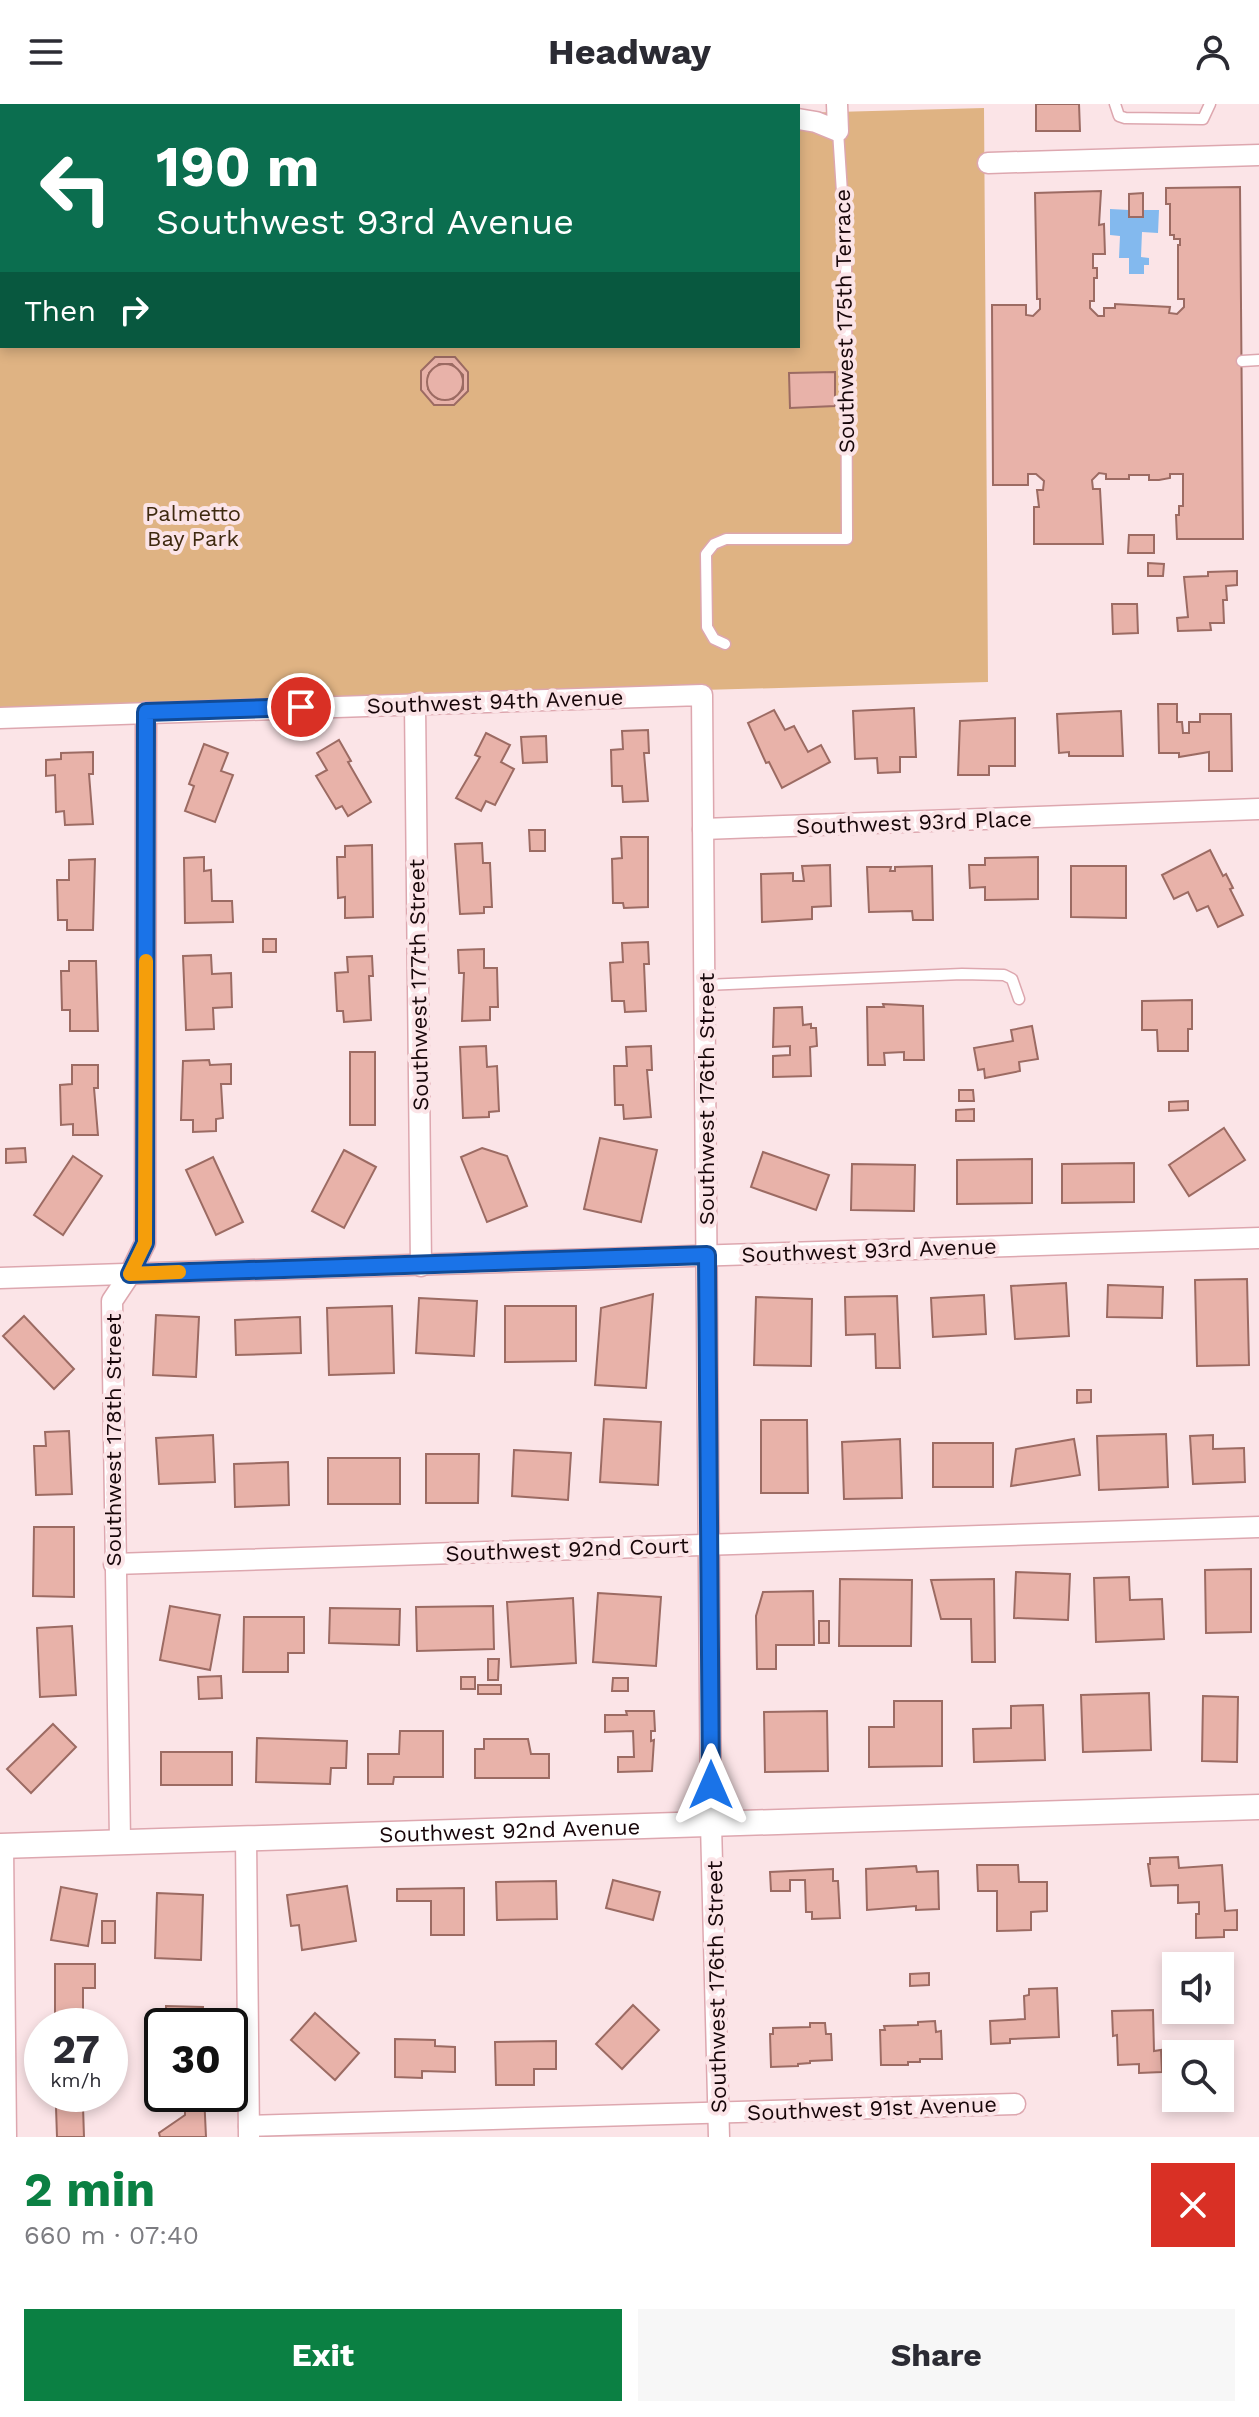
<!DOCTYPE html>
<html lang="en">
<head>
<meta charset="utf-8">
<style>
	:root { --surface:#fff; --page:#f7f7f7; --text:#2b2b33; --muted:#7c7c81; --accent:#0b8043 }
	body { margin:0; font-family:"Work Sans",sans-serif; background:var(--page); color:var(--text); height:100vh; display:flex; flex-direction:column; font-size:30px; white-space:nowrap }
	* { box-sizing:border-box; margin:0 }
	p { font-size:26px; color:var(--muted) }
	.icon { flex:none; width:44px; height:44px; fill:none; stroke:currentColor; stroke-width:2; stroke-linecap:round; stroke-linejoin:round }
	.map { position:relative; height:2033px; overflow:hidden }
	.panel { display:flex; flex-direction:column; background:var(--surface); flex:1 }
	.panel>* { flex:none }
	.guide { position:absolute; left:0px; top:0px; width:800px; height:244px; box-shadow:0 4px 12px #0003; background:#0b6e4f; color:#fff; overflow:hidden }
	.controls { position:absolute; left:1162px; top:1848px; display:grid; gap:16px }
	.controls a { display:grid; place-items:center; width:72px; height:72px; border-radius:0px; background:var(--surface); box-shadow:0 4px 12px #0003; font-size:40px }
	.speed { position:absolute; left:24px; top:1904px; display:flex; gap:16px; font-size:40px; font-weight:700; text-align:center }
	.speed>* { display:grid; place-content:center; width:104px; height:104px; border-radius:50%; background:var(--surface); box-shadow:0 4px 12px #0003; line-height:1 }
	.speed small { font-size:20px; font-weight:400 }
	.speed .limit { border:4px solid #111; border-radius:12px; background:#fff; color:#111 }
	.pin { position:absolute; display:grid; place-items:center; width:68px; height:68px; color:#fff; margin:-34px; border:4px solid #fff; border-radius:50%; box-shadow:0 2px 8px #0007 }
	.me { position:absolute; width:88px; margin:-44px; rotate:0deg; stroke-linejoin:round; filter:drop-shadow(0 0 6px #0008) }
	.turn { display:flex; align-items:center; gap:28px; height:168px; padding:0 24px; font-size:36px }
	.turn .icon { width:104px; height:104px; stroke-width:2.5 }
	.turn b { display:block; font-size:56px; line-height:68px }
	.then { display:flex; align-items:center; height:76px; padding:0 24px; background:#0003; gap:16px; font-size:30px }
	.round { display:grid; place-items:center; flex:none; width:84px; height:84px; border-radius:0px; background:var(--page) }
	.headline { display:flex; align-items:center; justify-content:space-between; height:136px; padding:0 24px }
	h1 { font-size:48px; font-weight:700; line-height:60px; color:var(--accent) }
	.button { display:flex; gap:16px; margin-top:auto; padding:16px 24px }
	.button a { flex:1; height:92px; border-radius:0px; background:var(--accent); color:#fff; font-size:32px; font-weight:700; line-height:92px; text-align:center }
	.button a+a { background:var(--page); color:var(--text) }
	header { display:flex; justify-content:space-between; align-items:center; height:104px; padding:0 24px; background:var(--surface); font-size:36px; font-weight:700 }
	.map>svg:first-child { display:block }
	.built { fill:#fed7dc }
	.green { fill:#dfb383 }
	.water { fill:#83b9ee }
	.building { fill:#e8b2a9; stroke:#9c6b63; stroke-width:2; fill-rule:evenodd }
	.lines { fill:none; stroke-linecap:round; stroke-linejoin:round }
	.service-casing { stroke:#dda7af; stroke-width:13 }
	.minor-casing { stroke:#dda7af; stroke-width:23 }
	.tertiary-casing { stroke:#dda7af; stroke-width:27 }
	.service { stroke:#fff; stroke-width:10 }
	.minor { stroke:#fff; stroke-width:20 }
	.tertiary { stroke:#fff; stroke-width:24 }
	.route-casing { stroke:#114b97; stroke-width:20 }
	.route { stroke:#1a73e8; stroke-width:14 }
	.slow { stroke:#f59e0b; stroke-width:14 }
	.labels { text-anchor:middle; stroke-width:8; stroke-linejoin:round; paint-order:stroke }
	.street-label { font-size:22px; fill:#170609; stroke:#fbe4e7 }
	.park-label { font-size:22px; fill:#3e290f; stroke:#fbe4e7 }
</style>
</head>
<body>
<header><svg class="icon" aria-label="menu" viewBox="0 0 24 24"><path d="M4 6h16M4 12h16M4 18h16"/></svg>Headway<svg class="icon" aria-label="person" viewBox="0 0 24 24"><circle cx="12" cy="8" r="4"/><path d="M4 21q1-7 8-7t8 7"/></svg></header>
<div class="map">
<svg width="1259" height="2033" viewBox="0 0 1259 2033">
	<rect width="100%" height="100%" fill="#fbe4e7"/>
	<path class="built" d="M99 0H695V2H100Z"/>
	<path class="green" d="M984 4 988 578 0 606V61L2 60V242H798V9Z"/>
	<path class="water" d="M1110 105 1129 106V112L1143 106H1159L1158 129 1142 128 1141 153 1149 154V161H1144V170H1129V154H1119L1120 132 1110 131Z"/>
	<g class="building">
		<path d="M1036 0H1079L1080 27H1036Z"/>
		<path d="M1240 83 1243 435H1177L1176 411H1179V402H1183V370H1170V374L1159 376H1149V371H1129V375H1106V370L1099 369 1092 376 1093 385H1100L1103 440H1034V403H1039L1037 386H1043L1044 377 1036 370H1028V381H993L992 201H1026V211L1033 212 1040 205V195H1037L1035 89 1101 87 1099 121 1104 120 1105 150H1093V164H1097V174H1094V197H1090V204L1098 212H1104V204H1115V200L1170 203 1169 209 1177 210 1184 203V195H1178V141H1180V135H1174V131H1170V100H1166V84Z"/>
		<path d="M1143 89V113H1129V90Z"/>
		<path d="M435 253H455L468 268V287L454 301H434L421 286V267ZM439 260H452L463 271V285L453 295H438L428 285 429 269Z"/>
		<circle cx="445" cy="278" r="18"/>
		<path d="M835 268V302L790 304 789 269Z"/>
		<path d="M1129 431H1154V449H1128Z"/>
		<path d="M1148 459 1164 460 1163 472H1148Z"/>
		<path d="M1237 467V481L1226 482 1227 496H1223L1224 519H1210L1211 526 1178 527 1177 514 1188 513 1184 473 1208 472V468Z"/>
		<path d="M1112 500H1137L1138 529 1113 530Z"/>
		<path d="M1158 600H1177V618H1182L1183 629H1189V618H1200V610H1231L1232 667H1209V648L1179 653V649H1159Z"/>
		<path d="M914 604 916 653H900V668L878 669 877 654 855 655 853 607Z"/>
		<path d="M774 606 785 626 794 622 808 648 821 641 830 658 782 684 769 658 766 659 748 619Z"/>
		<path d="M1121 607 1123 652H1069V648L1059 649 1057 610Z"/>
		<path d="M1015 614V662H989V671H958L960 617Z"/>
		<path d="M648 626 649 649H644L648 697 623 698 622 682H612L611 646 623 645 622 627Z"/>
		<path d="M486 629 510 641 501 658 514 665 495 701 486 697 481 707 456 694 480 653 475 651Z"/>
		<path d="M546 632 547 658 523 659 521 633Z"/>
		<path d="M339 636 351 657 348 658 371 698 348 712 342 702 336 705 316 672 327 666 317 649Z"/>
		<path d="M204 640 228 649 221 667 233 671 215 718 185 707 194 682 189 680Z"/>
		<path d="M93 648V670H89L93 720 65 721 64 707 56 708 55 671 46 672V656L61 655V649Z"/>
		<path d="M529 726H545V747H530Z"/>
		<path d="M621 733H648V803L624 804 623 799H613L612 755 622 754Z"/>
		<path d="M482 739 483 759H490L492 803H484V809L460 810 455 740Z"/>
		<path d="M372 741 373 813 345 814V793L338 794 337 753H345V742Z"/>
		<path d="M1210 746 1223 772 1226 770 1233 784 1230 785 1243 811 1218 823 1208 802 1197 807 1188 788 1174 795 1162 771Z"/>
		<path d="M204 753V767L211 766 212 797H232L233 818 185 819 184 754Z"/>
		<path d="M1038 753V795L985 796V783L970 784 969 761H985V754Z"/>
		<path d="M95 755 93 826H67V816H58L57 776H69V756Z"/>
		<path d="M830 761 831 802 812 803V815L762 818 761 770 793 769V777H804L802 762Z"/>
		<path d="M932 762 933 816H913L912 807 869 808 867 763H891L890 767H895V763Z"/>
		<path d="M1071 762H1126V814L1071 813Z"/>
		<rect x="263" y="835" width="13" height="13"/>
		<path d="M648 838 649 860H644L646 907 625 908 624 897H612L610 859 623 858 622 839Z"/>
		<path d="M484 845V864H497L498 903H490V916L462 917 464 869H459L458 846Z"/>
		<path d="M211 851 212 870 231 869 232 903 213 904 214 925 186 926 183 852Z"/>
		<path d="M372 852 373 872H369L371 916 344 918 343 907H337L335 869 348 868 347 853Z"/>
		<path d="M69 857H96L98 927H70V906H62L61 867H69Z"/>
		<path d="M1192 896V925H1188V947H1158L1157 926H1142V897Z"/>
		<path d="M883 900 923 902 924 956H904V948L884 949 885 961H868L867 903H884Z"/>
		<path d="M802 903 803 921 811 920V924H816L817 942 810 943 811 972 773 973V952L790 951V942L773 943 774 904Z"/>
		<path d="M1032 922 1038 955 1019 958 1020 967 985 974 984 965 978 966 974 944 1013 937 1011 926Z"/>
		<path d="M486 942 487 963 497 962 499 1007 489 1008V1013L463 1014 460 943Z"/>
		<path d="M651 942 652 966H647L651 1013 624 1015 623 1001H615L614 962H627L626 943Z"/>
		<rect x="350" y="948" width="25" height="73"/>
		<path d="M209 956 210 961 231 960V980H221L223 1014 216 1015V1027L193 1028V1016H181L183 957Z"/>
		<path d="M72 961H98V984H94L98 1031H73V1020L61 1021 60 981 72 980Z"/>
		<path d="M959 986H973L974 997H959Z"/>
		<path d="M1188 997V1006L1169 1007V998Z"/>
		<path d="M974 1005V1017H956V1006Z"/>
		<path d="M1224 1024 1245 1056 1189 1092 1169 1061Z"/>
		<path d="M600 1034 657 1046 641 1118 584 1105Z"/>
		<path d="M25 1044 26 1058 6 1059V1045Z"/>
		<path d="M482 1044 507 1052 527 1102 487 1118 461 1053Z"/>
		<path d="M344 1046 376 1063 344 1124 312 1107Z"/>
		<path d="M763 1048 829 1071 816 1106 751 1083Z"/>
		<path d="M73 1052 102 1072 63 1131 34 1111Z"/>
		<path d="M213 1053 243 1118 216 1131 186 1066Z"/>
		<path d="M1032 1055V1099L957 1100V1056Z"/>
		<path d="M1134 1059V1098L1062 1099V1060Z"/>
		<path d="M852 1060 915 1061 914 1107 851 1106Z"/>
		<path d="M1247 1175 1249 1261 1197 1262 1195 1176Z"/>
		<path d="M1066 1179 1069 1232 1015 1235 1011 1182Z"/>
		<path d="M1108 1181 1163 1183 1162 1214 1107 1213Z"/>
		<path d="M653 1190 646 1284 595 1281 601 1204Z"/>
		<path d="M984 1191 986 1230 933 1233 931 1194Z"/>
		<path d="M897 1192 900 1264H876L875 1230 846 1231 845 1193Z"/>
		<path d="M756 1193 812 1195 811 1262 754 1261Z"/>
		<path d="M419 1194 477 1197 474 1252 416 1249Z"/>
		<path d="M392 1202 394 1269 329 1271 327 1204Z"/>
		<path d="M505 1202H576V1257L505 1258Z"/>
		<path d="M156 1211 199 1213 196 1273 153 1271Z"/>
		<path d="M24 1212 74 1265 54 1285 3 1232Z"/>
		<path d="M300 1213 301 1249 236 1251 235 1216Z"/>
		<path d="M1077 1286H1091V1298L1077 1299Z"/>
		<path d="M604 1315 661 1318 658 1381 600 1378Z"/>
		<path d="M761 1316H807L808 1389H761Z"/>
		<path d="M69 1327 72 1390 36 1391 34 1342H46L45 1328Z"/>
		<path d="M1166 1330 1168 1383 1099 1386 1097 1332Z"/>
		<path d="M213 1331 215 1378 159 1380 156 1334Z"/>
		<path d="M1213 1331V1345L1244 1344 1245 1378 1193 1380 1190 1332Z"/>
		<path d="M900 1335 902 1394 844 1395 842 1338Z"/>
		<path d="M1074 1335 1080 1371 1011 1382 1016 1345Z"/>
		<rect x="933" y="1339" width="60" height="44"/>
		<path d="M514 1346 571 1349 568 1396 512 1392Z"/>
		<path d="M426 1350H479L478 1399H426Z"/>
		<rect x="328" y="1354" width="72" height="46"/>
		<path d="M288 1358 289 1401 235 1403 234 1360Z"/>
		<path d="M34 1423H74V1493L33 1492Z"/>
		<path d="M1251 1465V1528L1206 1529 1205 1466Z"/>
		<path d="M1016 1468 1070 1470 1068 1516 1014 1514Z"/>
		<path d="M1129 1473 1130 1496 1162 1495 1164 1535 1096 1538 1094 1474Z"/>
		<path d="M840 1475 912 1476 911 1542H839Z"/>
		<path d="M994 1475 995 1558H972L971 1515H941L931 1476Z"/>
		<path d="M813 1487 814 1541H776V1565H757L756 1512 763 1488Z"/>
		<path d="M598 1489 661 1493 656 1562 593 1558Z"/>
		<path d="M573 1494 576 1559 511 1563 507 1498Z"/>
		<path d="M170 1502 220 1511 210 1566 160 1556Z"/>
		<path d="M493 1502 494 1545 417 1547 416 1503Z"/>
		<path d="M330 1504 400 1505 399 1541 329 1539Z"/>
		<path d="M244 1513H304V1549H288V1568H243Z"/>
		<rect x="819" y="1517" width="10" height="22"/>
		<path d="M72 1522 76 1591 40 1593 37 1524Z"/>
		<path d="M488 1555H499L498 1576H488Z"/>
		<path d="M221 1572 222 1594 199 1595 198 1573Z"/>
		<rect x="461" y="1573" width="14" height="12"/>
		<path d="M613 1574H628V1587H612Z"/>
		<rect x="478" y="1581" width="23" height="9"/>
		<path d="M1149 1589 1151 1646 1083 1648 1081 1591Z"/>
		<path d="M1203 1592 1238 1593 1237 1658 1202 1657Z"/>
		<path d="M894 1597H942V1662L869 1663V1623H894Z"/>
		<path d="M1043 1601 1045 1656 974 1658 973 1625 1011 1624V1602Z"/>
		<path d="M626 1607H654L655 1627H651V1637L654 1636 652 1667 618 1668V1653H634L633 1627 605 1628V1611H627Z"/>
		<path d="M827 1607 828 1667 765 1668 764 1608Z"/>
		<path d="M53 1620 76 1643 31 1689 7 1665Z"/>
		<path d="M400 1627H443V1673H394L393 1680H368V1650H399Z"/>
		<path d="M257 1634 347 1637 346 1664H331L330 1680 256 1678Z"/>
		<path d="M484 1635H528L531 1650H549V1674H475V1645H484Z"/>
		<rect x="161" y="1648" width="71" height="33"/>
		<path d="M1178 1753 1179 1764 1222 1761 1225 1807 1237 1806V1826H1224V1833L1196 1834V1810H1199V1798L1178 1799V1781L1151 1782 1148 1760H1150V1754Z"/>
		<path d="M977 1761H1018L1019 1778H1047V1807L1031 1808V1826L997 1827V1787H978Z"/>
		<path d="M916 1762 917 1768 938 1767 939 1805 916 1806V1802L867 1806 866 1765Z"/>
		<path d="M833 1765V1777H838L840 1814 812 1815V1808H806L805 1776H790V1787H771L770 1768Z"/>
		<path d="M613 1776 660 1788 653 1816 606 1804Z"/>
		<path d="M556 1777 557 1815 497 1816 496 1778Z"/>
		<path d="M347 1782 356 1837 302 1846 299 1821 291 1822 287 1791Z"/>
		<path d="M61 1783 97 1790 88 1842 51 1836Z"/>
		<path d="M464 1784V1831H431V1797H397V1785Z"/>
		<path d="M157 1789 203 1791 201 1856 155 1854Z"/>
		<rect x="102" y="1817" width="13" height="22"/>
		<path d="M55 1860H95V1884H83V1916H55Z"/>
		<path d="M929 1869V1881L910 1882V1870Z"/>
		<path d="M1057 1884 1059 1933 1010 1935V1939L991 1940 990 1917 1025 1915 1024 1892 1029 1891V1885Z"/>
		<path d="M633 1901 659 1926 622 1965 596 1940Z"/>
		<path d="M166 1902 203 1903V1922H166Z"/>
		<path d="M1153 1906 1154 1947 1161 1946 1162 1968 1139 1969V1960L1118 1961 1117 1931 1113 1932 1112 1907Z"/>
		<path d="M315 1909 359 1949 335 1976 291 1936Z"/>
		<path d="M935 1917 936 1928 941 1927 942 1955H920V1958H908V1961H881L880 1926H885L884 1922 918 1921V1918Z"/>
		<path d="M810 1919H825L826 1930H831L832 1956 810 1957V1959L798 1960V1962L771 1963 770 1930H773V1924L810 1923Z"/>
		<path d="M395 1935 435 1936V1942L455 1943V1968L422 1967V1974L395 1973Z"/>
		<path d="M556 1937V1965H534V1981H496L495 1938Z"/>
		<path d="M185 1990H204L206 2033H160L159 2029 185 2011Z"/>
		<path d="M83 2002 84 2033H57L56 2003Z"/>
	</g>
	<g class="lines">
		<g class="service-casing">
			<g id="service">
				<path d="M1115 0 1119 12 1125 14 1203 15 1210 0"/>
				<path d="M1242 257 1259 256"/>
				<path d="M725 540 714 535 707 523 706 450 714 440 726 435H847L846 150 838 27"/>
				<path d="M705 881 962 870 1004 871 1012 875 1019 895"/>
			</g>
		</g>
		<g class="minor-casing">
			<g id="minor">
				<path d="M78 0V2"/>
				<path d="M798 15 816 18 838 27 837 0"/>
				<path d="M0 50 2 49"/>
				<path d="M988 59 1259 51"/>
				<path d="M415 599 421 1162"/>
				<path d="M0 614 702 591 711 1720 719 2033"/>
				<path d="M703 725 1259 705"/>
				<path d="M0 1174 1259 1134"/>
				<path d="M114 1460 1259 1423"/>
				<path d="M246 1733 249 2033"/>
				<path d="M120 1737 112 1197 130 1170 145 1139 146 608"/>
				<path d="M3 1741 6 2033"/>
				<path d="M249 2022 1015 2000"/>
			</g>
		</g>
		<g class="tertiary-casing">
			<g id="tertiary">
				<path id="s1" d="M0 1742 1259 1703"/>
			</g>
		</g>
		<use href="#service" class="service"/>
		<use href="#minor" class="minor"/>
		<use href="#tertiary" class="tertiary"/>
	</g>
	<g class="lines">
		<g class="route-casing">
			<path id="route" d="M301 603 146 608 145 1139 130 1170 707 1151 711 1681"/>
		</g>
		<use href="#route" class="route"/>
		<path class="slow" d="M146 857 145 1139 130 1170 179 1168"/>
	</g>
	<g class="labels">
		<g class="street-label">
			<text transform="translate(844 217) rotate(-91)" y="8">Southwest 175th Terrace</text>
			<text transform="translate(495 597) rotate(-2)" y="8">Southwest 94th Avenue</text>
			<text transform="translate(914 718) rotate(-2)" y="8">Southwest 93rd Place</text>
			<text transform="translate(418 881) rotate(-91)" y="8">Southwest 177th Street</text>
			<text transform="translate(706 995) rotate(-90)" y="8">Southwest 176th Street</text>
			<text transform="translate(869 1146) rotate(-2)" y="8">Southwest 93rd Avenue</text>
			<text transform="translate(113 1336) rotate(-90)" y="8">Southwest 178th Street</text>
			<text transform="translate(567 1445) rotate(-2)" y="8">Southwest 92nd Court</text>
			<text dy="8" stroke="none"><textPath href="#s1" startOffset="510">Southwest 92nd Avenue</textPath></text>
			<text transform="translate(716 1883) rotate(-91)" y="8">Southwest 176th Street</text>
			<text transform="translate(872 2004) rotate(-2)" y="8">Southwest 91st Avenue</text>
		</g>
		<g class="park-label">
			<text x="193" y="417">Palmetto<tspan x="193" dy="25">Bay Park</tspan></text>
		</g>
	</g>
</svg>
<div class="controls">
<a><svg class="icon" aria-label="sound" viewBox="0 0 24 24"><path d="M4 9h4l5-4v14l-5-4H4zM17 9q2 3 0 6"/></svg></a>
<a><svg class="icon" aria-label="search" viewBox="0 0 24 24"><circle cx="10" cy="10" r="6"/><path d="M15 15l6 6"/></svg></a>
</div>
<div class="speed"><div>27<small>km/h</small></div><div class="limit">30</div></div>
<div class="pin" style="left:301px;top:603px;background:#d93025"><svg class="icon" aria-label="arrive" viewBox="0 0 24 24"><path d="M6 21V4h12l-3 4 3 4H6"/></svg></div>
<svg class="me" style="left:711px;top:1681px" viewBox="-20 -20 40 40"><path d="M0-17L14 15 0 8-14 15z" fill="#1a73e8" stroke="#fff" stroke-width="4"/></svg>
<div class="guide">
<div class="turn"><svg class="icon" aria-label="left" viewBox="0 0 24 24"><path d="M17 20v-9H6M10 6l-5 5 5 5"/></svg><div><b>190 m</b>Southwest 93rd Avenue</div></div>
<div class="then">Then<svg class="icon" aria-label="right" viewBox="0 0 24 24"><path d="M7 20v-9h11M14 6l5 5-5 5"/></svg></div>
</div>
</div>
<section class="panel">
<div class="headline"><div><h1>2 min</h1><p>660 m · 07:40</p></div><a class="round" style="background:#d93025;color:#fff"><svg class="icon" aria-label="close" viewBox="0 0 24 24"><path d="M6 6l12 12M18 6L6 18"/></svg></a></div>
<div class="button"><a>Exit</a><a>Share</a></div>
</section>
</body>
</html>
